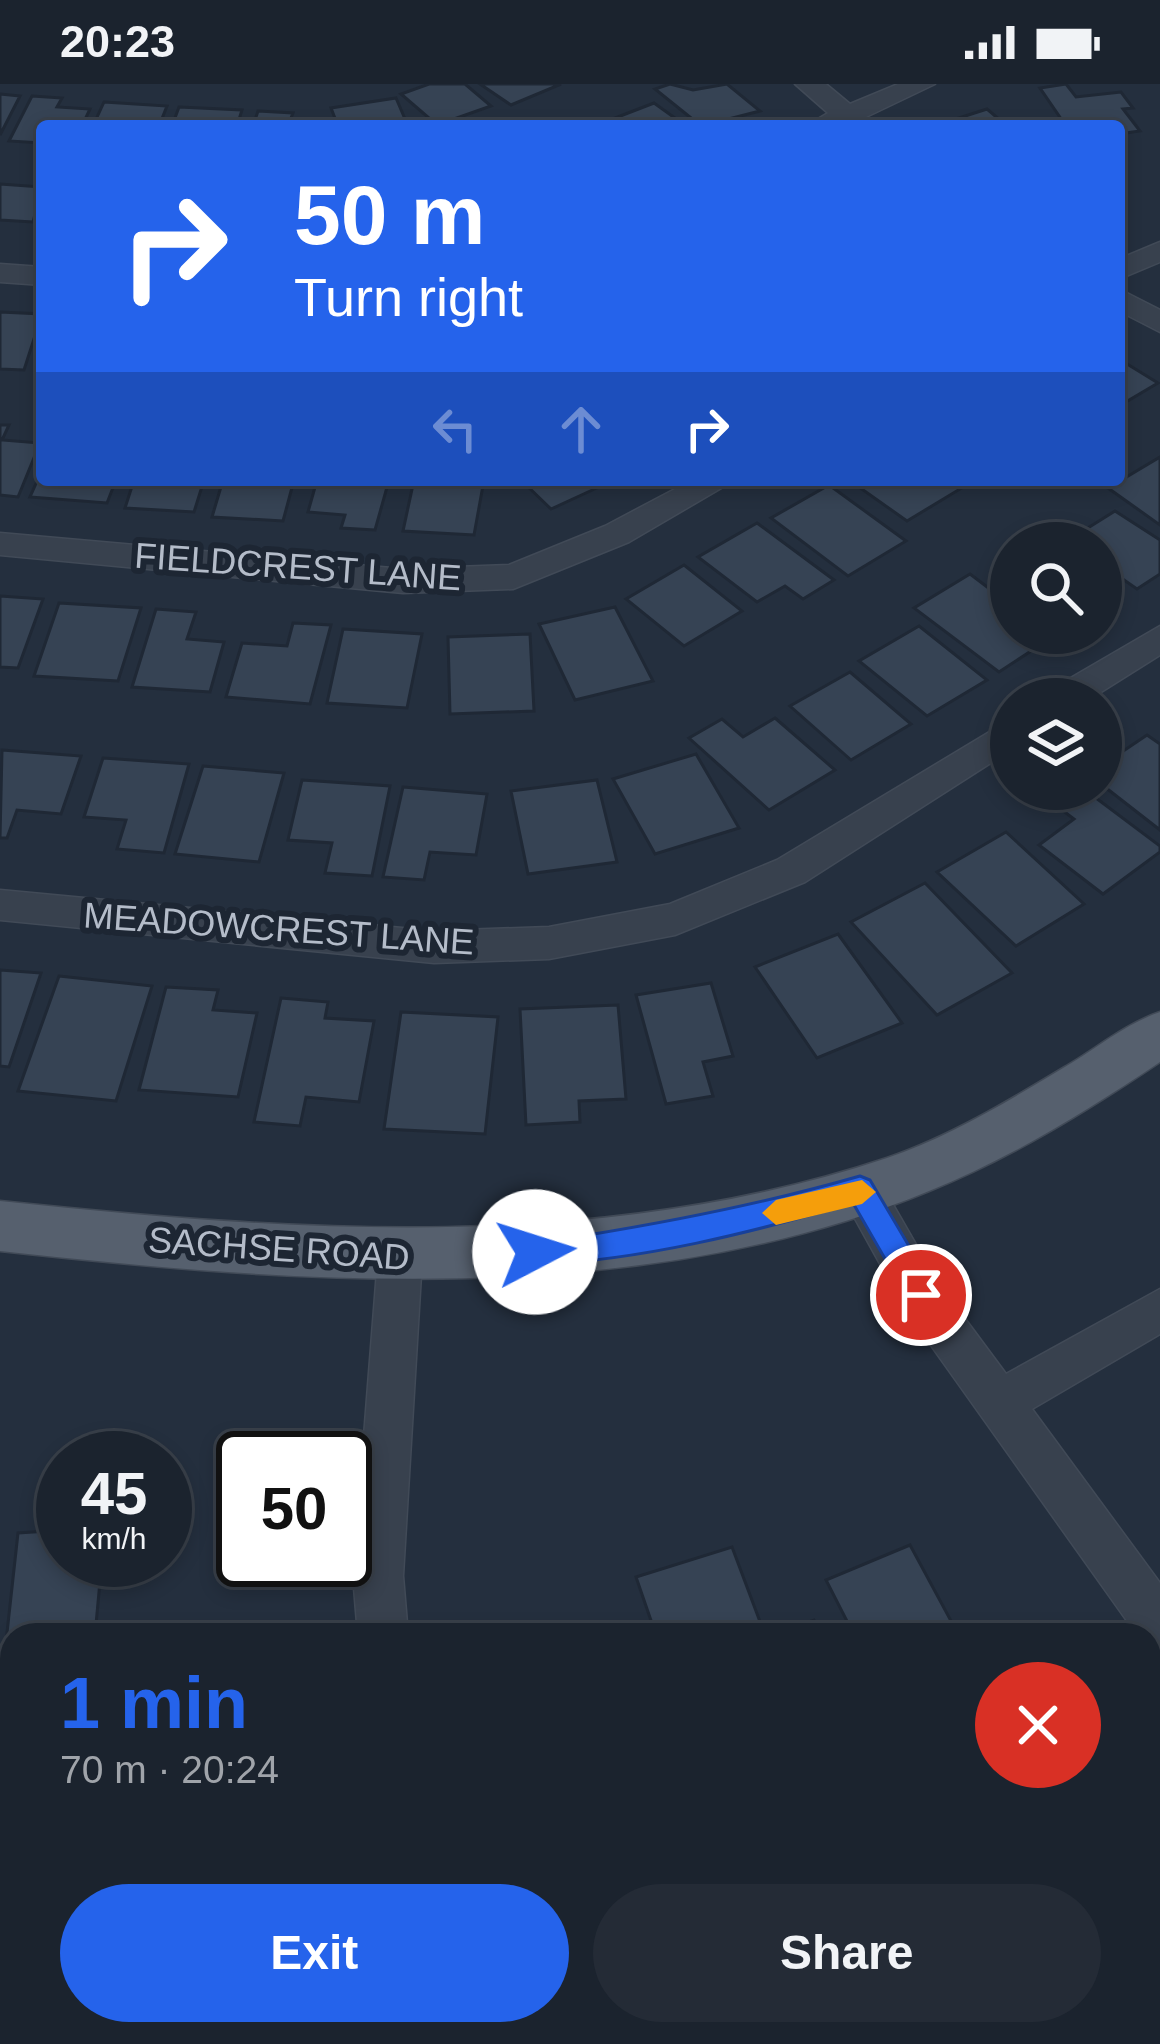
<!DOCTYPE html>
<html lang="en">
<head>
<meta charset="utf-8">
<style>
	:root { --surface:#1b232e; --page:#242b36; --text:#f1f3f6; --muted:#a0a4aa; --line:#39404a; --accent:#2563eb }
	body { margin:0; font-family:Helvetica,sans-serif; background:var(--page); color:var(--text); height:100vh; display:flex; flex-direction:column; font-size:45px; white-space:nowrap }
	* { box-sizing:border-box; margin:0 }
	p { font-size:39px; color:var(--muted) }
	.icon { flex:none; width:66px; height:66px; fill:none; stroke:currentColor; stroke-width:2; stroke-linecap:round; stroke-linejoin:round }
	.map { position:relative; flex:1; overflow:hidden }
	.details { position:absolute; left:0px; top:1539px; width:1161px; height:423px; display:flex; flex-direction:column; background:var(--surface); border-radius:36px 36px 0 0; box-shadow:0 6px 18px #0003,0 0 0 3px var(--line) }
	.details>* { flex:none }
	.top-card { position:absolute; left:36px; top:36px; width:1089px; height:366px; border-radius:12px; box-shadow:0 6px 18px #0003,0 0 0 3px var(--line); background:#2563eb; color:#fff; overflow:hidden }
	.fabs { position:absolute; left:990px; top:438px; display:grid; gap:24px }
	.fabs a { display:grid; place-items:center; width:132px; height:132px; border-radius:50%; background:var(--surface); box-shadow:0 6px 18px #0003,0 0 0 3px var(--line); font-size:60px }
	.speed { position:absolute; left:36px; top:1347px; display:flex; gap:24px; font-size:60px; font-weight:700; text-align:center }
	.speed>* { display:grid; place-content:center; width:156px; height:156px; border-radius:50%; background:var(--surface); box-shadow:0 6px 18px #0003,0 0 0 3px var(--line); line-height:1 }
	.speed small { font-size:30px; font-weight:400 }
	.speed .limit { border:6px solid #111; border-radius:18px; background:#fff; color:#111 }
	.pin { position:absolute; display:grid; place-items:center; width:102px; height:102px; color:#fff; margin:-51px; border:6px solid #fff; border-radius:50%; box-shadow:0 3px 12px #0007 }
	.me { position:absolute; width:132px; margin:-66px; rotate:85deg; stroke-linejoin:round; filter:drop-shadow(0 0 9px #0008) }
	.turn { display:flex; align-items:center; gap:42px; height:252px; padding:0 60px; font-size:54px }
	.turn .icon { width:156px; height:156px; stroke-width:2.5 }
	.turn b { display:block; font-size:84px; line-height:102px }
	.lanes { display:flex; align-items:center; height:114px; padding:0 60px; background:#0003; justify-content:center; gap:60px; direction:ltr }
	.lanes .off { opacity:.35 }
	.round { display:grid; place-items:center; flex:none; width:126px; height:126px; border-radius:63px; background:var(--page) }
	.overview { display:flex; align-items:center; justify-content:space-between; height:204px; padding:0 60px }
	h1 { font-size:72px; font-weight:700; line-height:90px; color:var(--accent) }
	.button { display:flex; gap:24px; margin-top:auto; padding:24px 60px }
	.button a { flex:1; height:138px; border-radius:72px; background:var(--accent); color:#fff; font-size:48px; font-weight:700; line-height:138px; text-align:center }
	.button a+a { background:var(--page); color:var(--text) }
	.status { display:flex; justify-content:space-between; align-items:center; height:84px; padding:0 60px; background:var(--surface); direction:ltr }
	.status svg { height:33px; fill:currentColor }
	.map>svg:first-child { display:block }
	.building { fill:#364354; stroke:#1f2835; stroke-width:3 }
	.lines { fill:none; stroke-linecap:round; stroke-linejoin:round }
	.minor-casing { stroke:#414a57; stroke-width:3 }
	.major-casing { stroke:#414a57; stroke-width:3 }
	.minor { fill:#38414e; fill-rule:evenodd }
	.major { fill:#56606e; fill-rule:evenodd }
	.route { fill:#2563eb; stroke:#184099; stroke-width:3 }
	.slow { fill:#f59e0b }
	.labels { text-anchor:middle; stroke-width:12; stroke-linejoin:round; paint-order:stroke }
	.street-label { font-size:36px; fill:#b4bcc9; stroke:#1d2633 }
</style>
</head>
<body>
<div class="status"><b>20:23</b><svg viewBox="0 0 49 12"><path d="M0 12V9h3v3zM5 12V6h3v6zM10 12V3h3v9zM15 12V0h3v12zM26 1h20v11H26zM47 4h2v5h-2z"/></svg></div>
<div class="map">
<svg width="1160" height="1960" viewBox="0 0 1160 1960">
	<rect width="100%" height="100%" fill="#242f3e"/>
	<g class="building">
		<path d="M429 0H465L491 22 437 41 401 10Z"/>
		<path d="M480 0H561L511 21Z"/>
		<path d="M670 0 693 6 727 0 760 27 701 42 655 5Z"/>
		<path d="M1066 0 1076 13 1121 8 1133 24 1123 25 1140 47 1119 50V42H1066L1040 4Z"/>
		<path d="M0 10 20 12 0 51Z"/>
		<path d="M32 12 62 14 57 23 90 25 82 42H42V59L9 57Z"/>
		<path d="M396 14 408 42H338L331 24Z"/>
		<path d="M104 18 167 22 159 42H93Z"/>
		<path d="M654 19 686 42 597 41Z"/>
		<path d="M179 23 242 26 237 42H172Z"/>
		<path d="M987 25 1007 42H934Z"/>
		<path d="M258 27 293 29 289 39 317 40 253 42Z"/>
		<path d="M0 100 42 103 33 138 0 136Z"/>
		<path d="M0 228 42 230 24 286 0 285Z"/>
		<path d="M1119 275 1158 299 1119 322Z"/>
		<path d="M0 341H9L2 356 40 359 18 413 0 411Z"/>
		<path d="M1160 373V441L1108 404Z"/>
		<path d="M42 386V396H116L107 419 30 413Z"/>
		<path d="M134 396H204L194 428 125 424Z"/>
		<path d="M223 396H294L283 437 212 433Z"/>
		<path d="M317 396H389L375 446 341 444 345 431 308 428Z"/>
		<path d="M414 396H484L474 451 403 447Z"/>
		<path d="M521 396H614L551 425Z"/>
		<path d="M849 396H947L960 405 907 437Z"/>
		<path d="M829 401 906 457 848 492 771 434Z"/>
		<path d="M1115 427 1160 456V490L1137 505 1101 480V459L1067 457Z"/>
		<path d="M757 439 834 496 803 515 785 502 757 518 698 473Z"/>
		<path d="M684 481 742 527 684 562 626 515Z"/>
		<path d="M970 490 1011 521V549L1054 552 999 588 914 524Z"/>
		<path d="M0 512 43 515 18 584 0 583Z"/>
		<path d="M59 519 141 524 118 597 34 592Z"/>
		<path d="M615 523 653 597 575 616 539 540Z"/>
		<path d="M156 525 196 528 187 555 224 558 210 608 132 603Z"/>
		<path d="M293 539 331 541 310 620 226 613 242 559 287 562Z"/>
		<path d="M919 542 987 596 927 632 859 577Z"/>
		<path d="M343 545 422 550 407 624 327 619Z"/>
		<path d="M530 550 534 627 450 630 448 553Z"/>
		<path d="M850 588 911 640 851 676 790 622Z"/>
		<path d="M775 634 835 686 769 726 689 654 722 635 743 653Z"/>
		<path d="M1147 651 1160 660V746L1101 700V682Z"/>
		<path d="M2 666 81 672 61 730 17 726 7 754H0Z"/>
		<path d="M696 670 739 744 655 770 613 695Z"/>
		<path d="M103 674 189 680 164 769 117 765 126 736 84 733Z"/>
		<path d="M203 682 284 689 259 778 175 770Z"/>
		<path d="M302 696 390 702 372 792 325 789 332 759 288 756Z"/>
		<path d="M597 696 617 778 528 790 511 707Z"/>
		<path d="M403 703 487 710 476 771 430 768 424 796 383 793Z"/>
		<path d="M1059 705H1084L1160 762V768L1103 810 1039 761 1074 735 1046 714Z"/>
		<path d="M1006 748 1084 820 1016 862 937 788Z"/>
		<path d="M925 799 1012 889 937 931 851 838Z"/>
		<path d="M838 850 902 939 817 974 755 883Z"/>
		<path d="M0 886 41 889 9 983 0 982Z"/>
		<path d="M59 892 152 902 116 1017 18 1007Z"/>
		<path d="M711 899 733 972 703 978 713 1012 666 1020 636 911Z"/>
		<path d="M166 903 218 906 213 926 257 929 238 1013 139 1006Z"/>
		<path d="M281 914 328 918 325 934 374 937 359 1018 306 1013 300 1042 254 1038Z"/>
		<path d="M618 921 626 1015 579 1017 580 1038 526 1041 520 925Z"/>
		<path d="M401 928 498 933 485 1050 384 1045Z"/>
		<path d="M63 1446V1476H102L95 1551H12V1575L4 1576 18 1449Z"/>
		<path d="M910 1461 957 1548 854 1551 826 1496Z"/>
		<path d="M732 1463 765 1551H656L636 1493Z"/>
		<path d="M814 1536 820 1551H769Z"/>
		<path d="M61 1950H195L199 1960H65Z"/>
		<path d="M858 1950H986L992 1960H864Z"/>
	</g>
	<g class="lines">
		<g class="minor-casing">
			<g id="minor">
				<path d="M795 0H826L850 20 898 0H935L866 33 875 42H806L828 29Z"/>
				<path d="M1160 158V178L1119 195V175Z"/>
				<path d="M0 180 42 183V201L0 198Z"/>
				<path d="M1119 205 1160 226V248L1119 227Z"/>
				<path d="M692 396H735L629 458 513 505 403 509 0 471V449L403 485 509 481 605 442Z"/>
				<path d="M1160 542V571L1090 615H1045L1050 606Z"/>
				<path d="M1011 635V666L805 798 675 851 549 875 434 879 0 836V806L434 847 549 843 670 820 777 776Z"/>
				<path d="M860 1085 876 1091 937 1197 1006 1290 1160 1205V1250L1032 1325 1160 1499V1566L1149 1562V1551H1137L905 1225 838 1104 844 1091Z"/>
				<path d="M400 1154 416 1160 422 1174 403 1492 408 1551H358L353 1492 378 1174 384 1160Z"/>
				<path d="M525 1950H582L586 1960H529Z"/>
			</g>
		</g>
		<g class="major-casing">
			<path id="major" d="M1160 928V978C1087 1027 1011 1074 929 1107 640 1226 303 1200 0 1167V1117C295 1148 600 1170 887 1074 952 1052 1015 1013 1073 978 1102 960 1128 939 1160 928Z"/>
		</g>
		<use href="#minor" class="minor"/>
		<use href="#major" class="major"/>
	</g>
	<path class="route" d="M860 1092 870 1096 932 1201 936 1211 932 1220H911L853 1119C750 1149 642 1176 535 1181L520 1168C530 1146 567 1155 588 1151 680 1136 770 1118 860 1092Z"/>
	<path class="slow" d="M862 1096 876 1108 862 1120 776 1141 762 1129 776 1116Z"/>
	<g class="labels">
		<g class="street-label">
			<text transform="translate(298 482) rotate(4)" y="13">FIELDCREST LANE</text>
			<text transform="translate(279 844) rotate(4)" y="13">MEADOWCREST LANE</text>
			<text transform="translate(279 1164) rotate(4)" y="13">SACHSE ROAD</text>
		</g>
	</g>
</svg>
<div class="fabs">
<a><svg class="icon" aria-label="search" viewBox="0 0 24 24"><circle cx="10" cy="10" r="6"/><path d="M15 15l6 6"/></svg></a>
<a><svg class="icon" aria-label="layers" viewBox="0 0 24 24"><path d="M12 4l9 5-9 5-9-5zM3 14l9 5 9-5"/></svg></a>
</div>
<div class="speed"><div>45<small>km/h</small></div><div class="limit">50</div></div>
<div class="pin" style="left:921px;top:1211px;background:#d93025"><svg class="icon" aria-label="arrive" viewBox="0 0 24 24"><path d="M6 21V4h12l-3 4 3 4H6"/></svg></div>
<svg class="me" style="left:535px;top:1168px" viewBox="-20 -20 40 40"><circle r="19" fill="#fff"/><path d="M0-13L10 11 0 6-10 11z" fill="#2563eb"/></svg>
<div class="top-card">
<div class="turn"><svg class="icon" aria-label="right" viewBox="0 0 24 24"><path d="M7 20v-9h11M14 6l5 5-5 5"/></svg><div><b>50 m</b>Turn right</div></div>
<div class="lanes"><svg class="icon off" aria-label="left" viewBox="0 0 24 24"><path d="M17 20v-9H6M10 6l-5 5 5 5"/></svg><svg class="icon off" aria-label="ahead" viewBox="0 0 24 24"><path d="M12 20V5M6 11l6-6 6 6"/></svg><svg class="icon" aria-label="right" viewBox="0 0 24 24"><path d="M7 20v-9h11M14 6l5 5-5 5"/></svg></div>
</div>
<section class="details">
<div class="overview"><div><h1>1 min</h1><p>70 m · 20:24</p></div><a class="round" style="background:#d93025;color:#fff"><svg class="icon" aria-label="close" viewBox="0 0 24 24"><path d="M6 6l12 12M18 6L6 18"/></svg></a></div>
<div class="button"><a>Exit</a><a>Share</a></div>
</section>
</div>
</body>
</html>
